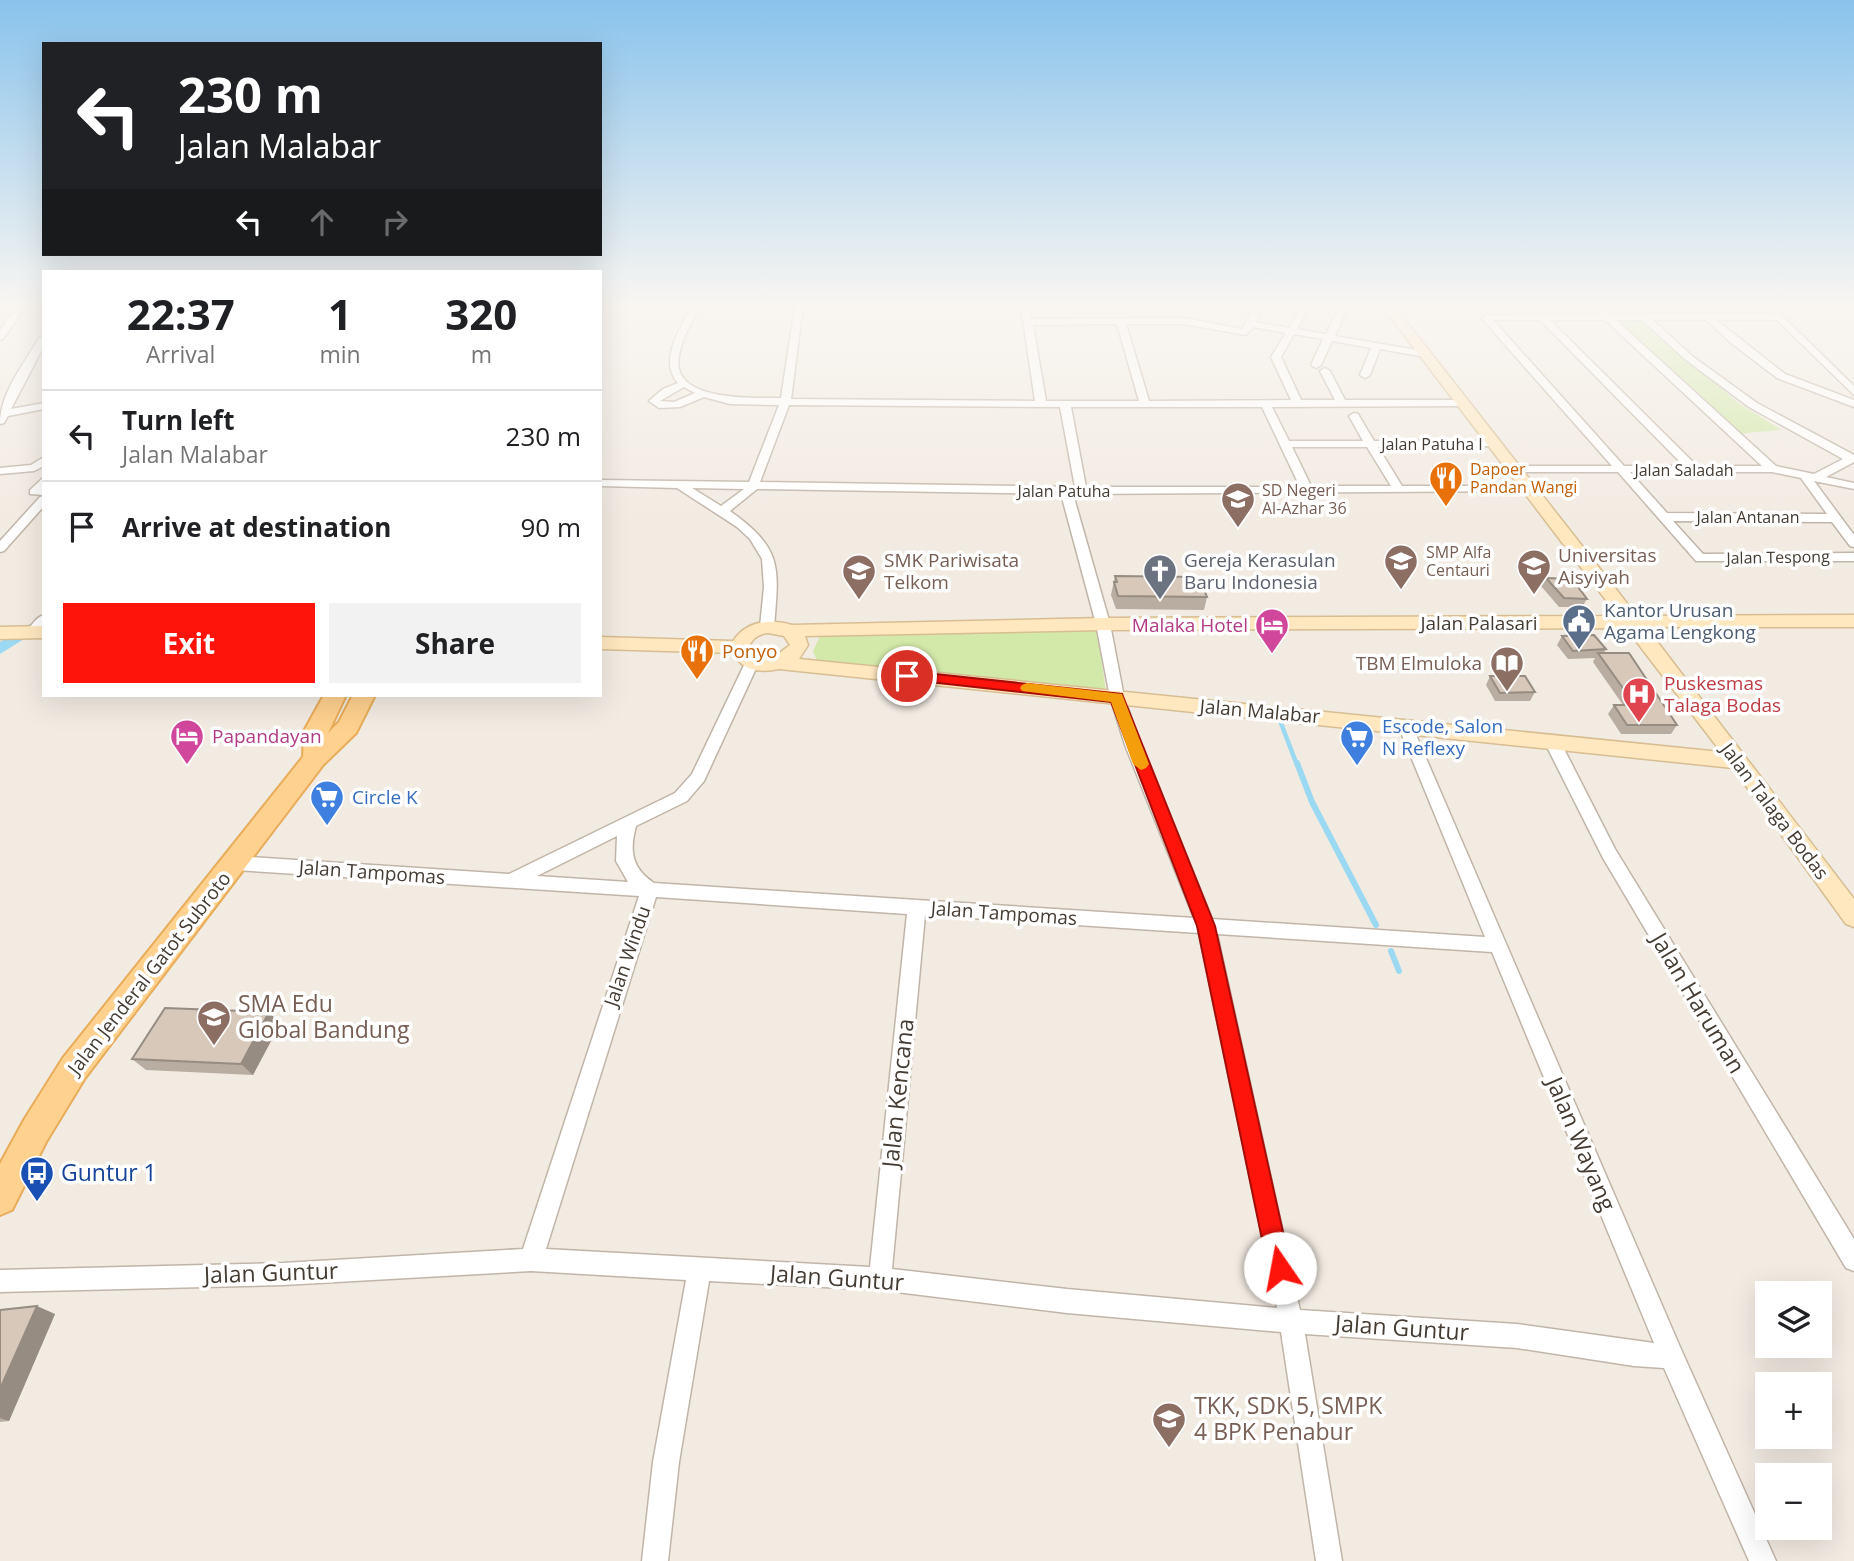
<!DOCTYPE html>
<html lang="en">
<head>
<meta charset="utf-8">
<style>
	:root { --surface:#fff; --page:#f2f2f2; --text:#202124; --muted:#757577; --line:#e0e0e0; --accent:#ff140c }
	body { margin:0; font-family:"Open Sans",sans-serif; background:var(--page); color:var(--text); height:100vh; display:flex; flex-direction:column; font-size:26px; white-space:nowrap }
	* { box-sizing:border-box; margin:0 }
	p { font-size:23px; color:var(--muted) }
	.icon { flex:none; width:38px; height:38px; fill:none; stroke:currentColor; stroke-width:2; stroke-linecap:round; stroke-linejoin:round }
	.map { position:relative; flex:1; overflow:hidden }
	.panel { position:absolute; left:42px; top:270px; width:560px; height:427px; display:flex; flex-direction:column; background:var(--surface); border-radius:0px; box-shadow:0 7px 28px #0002 }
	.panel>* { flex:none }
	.banner { position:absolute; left:42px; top:42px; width:560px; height:214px; border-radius:0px; box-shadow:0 7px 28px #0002; background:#202124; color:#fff; overflow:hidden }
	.fabs { position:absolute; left:1755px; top:1281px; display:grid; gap:14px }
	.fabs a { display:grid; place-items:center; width:77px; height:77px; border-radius:0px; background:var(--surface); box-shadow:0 7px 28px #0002; font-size:35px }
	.pin { position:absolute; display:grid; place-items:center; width:60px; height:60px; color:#fff; margin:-30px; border:4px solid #fff; border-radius:50%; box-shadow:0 2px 7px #0007 }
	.me { position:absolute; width:77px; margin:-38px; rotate:348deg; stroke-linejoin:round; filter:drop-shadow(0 0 5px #0008) }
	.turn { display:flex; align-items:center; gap:24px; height:147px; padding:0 21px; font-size:32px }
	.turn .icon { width:91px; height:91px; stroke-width:2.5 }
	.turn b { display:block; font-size:49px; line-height:60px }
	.lanes { display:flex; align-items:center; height:66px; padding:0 21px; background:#0003; justify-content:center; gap:35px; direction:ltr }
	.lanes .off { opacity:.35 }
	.eta { display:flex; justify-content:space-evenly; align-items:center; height:119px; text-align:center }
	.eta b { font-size:42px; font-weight:700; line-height:49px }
	.button { display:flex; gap:14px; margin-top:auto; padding:14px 21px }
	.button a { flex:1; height:80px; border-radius:0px; background:var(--accent); color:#fff; font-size:28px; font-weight:700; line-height:80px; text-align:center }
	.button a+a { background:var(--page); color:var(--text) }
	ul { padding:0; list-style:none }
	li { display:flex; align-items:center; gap:21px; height:91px; padding:0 21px; border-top:2px solid var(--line) }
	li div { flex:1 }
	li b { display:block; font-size:26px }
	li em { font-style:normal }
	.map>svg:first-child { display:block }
	.green { fill:#d3e9a9 }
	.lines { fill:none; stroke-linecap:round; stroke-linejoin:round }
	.stream-far1 { stroke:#9bd9f3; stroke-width:4.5 }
	.stream { stroke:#9bd9f3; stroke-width:6 }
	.canal { fill:#9bd9f3; fill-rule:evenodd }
	.street-casing { stroke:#c1b5a8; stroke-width:3 }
	.secondary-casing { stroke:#d8bd92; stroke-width:3 }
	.primary-casing { stroke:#e8ac5a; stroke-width:4 }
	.street { fill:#fff; fill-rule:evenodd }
	.secondary { fill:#ffe8bf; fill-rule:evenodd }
	.primary { fill:#ffd18e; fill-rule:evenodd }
	.wall { fill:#b9aca0 }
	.shaded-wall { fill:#968c82 }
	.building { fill:#d7c8ba; stroke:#968c82; stroke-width:2 }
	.route { fill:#ff140c; stroke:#a60d08; stroke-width:2 }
	.slow { fill:#f59e0b }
	.labels { text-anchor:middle; stroke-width:7; stroke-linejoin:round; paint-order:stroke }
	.far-street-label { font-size:16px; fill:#443b33; stroke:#fff }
	.far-food-label { font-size:16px; fill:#c56008; stroke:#fff; text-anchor:start }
	.far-education-label { font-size:16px; fill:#785e54; stroke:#fff; text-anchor:start }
	.education-label { font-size:19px; fill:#785e54; stroke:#fff; text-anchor:start }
	.worship-label { font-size:19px; fill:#5b616d; stroke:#fff; text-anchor:start }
	.service-label { font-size:19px; fill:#4e5e75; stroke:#fff; text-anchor:start }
	.street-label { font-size:19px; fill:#443b33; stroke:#fff }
	.hotel-label { font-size:19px; fill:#b23c85; stroke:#fff; text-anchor:end }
	.food-label { font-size:19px; fill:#c56008; stroke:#fff; text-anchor:start }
	.health-label { font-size:19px; fill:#be3a42; stroke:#fff; text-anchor:start }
	.shop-label { font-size:19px; fill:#366cbe; stroke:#fff; text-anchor:start }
	.near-street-label { font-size:23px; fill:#443b33; stroke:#fff }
	.near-education-label { font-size:23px; fill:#785e54; stroke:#fff; text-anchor:start }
	.near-transit-label { font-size:23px; fill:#164399; stroke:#fff; text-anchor:start }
</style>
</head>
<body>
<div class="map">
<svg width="1854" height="1561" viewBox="0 0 1854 1561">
	<rect width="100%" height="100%" fill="#f2ebe2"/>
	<g class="green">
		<path d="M1592 306H1627L1737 402 1781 430 1737 434Z"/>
		<path d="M1097 629 1106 692 830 675 820 668 813 651 820 636 827 633Z"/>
	</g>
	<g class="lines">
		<path class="stream-far1" d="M1279 718 1297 765"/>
		<g class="stream">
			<path d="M1297 763 1312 802 1376 925"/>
			<path d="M1391 951 1399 971"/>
		</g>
		<path class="canal" d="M35 621 40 623 43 626 40 629 0 654V642Z"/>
		<g class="street-casing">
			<g id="street">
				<path d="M18 306H26L3 339 0 340V330Z"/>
				<path d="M691 306H699C692 323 675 349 679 369 686 401 757 398 781 398L795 306H803L791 399 1035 401 1021 306H1029L1032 319 1183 318 1243 329 1255 306H1263L1256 322 1289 328 1302 306H1308L1309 308 1297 329 1326 334 1340 306H1348L1335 336 1428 352V356L1425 357 1380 349 1370 375 1365 378 1360 375 1371 348 1332 341 1321 365 1316 368 1311 365 1323 339 1294 334 1281 357 1301 400H1335L1320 371 1325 368 1330 371 1345 400H1463L1468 403 1463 406 1272 407 1289 441H1363L1349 416 1354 413 1358 414 1374 441H1494L1498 442V446L1378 447 1402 486H1528L1532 487V491L1073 494 1110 624 1124 697 1141 745 1212 919 1485 937 1398 725 1400 721H1410L1680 1347 1776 1561H1749L1664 1368 1634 1366 1517 1348 1305 1334 1342 1561H1316L1281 1332 1067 1313 880 1290 709 1281 679 1462 668 1561H642L653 1462 686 1280 531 1271 283 1285 0 1292V1270L283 1263 523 1249 639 896 235 870 229 868 227 863 229 858 235 856 509 874 675 793 692 774 747 659H757L759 662 704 781 687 801 636 826C629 852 632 868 654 883L1194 918 1125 745 1110 697 1096 624 1061 494 757 489 730 511C783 549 779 566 774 627L767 631 760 627 764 587 762 559 750 539 737 527 677 488 600 486V480L749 482 779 405 730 404 704 397 680 407 659 408 649 401 663 389 678 383C658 361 681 328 691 306ZM1117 324 1139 401H1046L1033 325ZM1126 324H1183L1246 335 1253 327 1286 333 1271 357 1291 400 1149 401ZM684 387 695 393 674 402 660 401ZM789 405 1060 407 1075 487 760 482ZM1071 407H1262L1300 487H1086ZM1292 447H1367L1391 486H1311ZM692 488 744 489 721 506ZM617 836 616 861 628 882 537 876ZM656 897 907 914 870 1267 546 1249ZM925 915 1199 933 1277 1308 1067 1289 892 1269ZM1217 934 1492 952 1654 1343 1517 1324 1300 1310Z"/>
				<path d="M1763 306H1772L1854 386V395L1777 320H1716L1785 374 1854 400V407L1777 378 1730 342 1706 320H1653L1692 356 1757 403 1854 455V462L1826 477 1854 483V489L1814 481 1854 535V547L1850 546 1832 522 1673 521 1703 554 1854 553V561H1696L1618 472H1513L1507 469 1513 466H1612L1484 321 1482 319 1487 315 1599 314 1598 312 1602 309C1612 315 1631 318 1641 311L1647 314H1771ZM1493 320H1540L1684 466H1624ZM1550 320H1605L1762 466H1697ZM1616 320H1642L1686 360 1749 407 1843 459 1814 474 1776 466ZM1630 472H1772L1801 478 1827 514 1667 513Z"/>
				<path d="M44 335V346L11 409 44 403V409L8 416 4 423 0 424C0 393 24 364 39 338Z"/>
				<path d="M44 457V466L34 471 0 474V468L31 465Z"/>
				<path d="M44 477V495L30 494V490Z"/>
				<path d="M44 496V506L4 551 0 552V541L40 497Z"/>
				<path d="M44 615V629L39 635H29L27 632C31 626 36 617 44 615Z"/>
				<path d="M1552 736 1560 741 1615 849 1854 1239V1271L1846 1268 1603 858 1544 741Z"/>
			</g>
		</g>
		<g class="secondary-casing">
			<g id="secondary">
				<path d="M1382 306H1394L1637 616 1854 615V627H1646L1854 899V927L1846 924 1733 768 779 669C761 673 742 671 733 653L600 649V637L733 641C747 620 770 619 792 625L1103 618 1618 616ZM1626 628 1721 752 799 659 808 645 805 636 1103 630ZM768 633 784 636 790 645 773 658 757 657 749 647C752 638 759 634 768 633Z"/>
				<path d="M44 626V638L0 639V627Z"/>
			</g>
		</g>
		<g class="primary-casing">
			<path id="primary" d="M324 695H346L328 733 339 722 353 695H375L356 733 323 765 85 1078 46 1142 12 1210 0 1215V1164L24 1120 63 1058 303 757 304 731Z"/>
		</g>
		<use href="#street" class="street"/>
		<use href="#secondary" class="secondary"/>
		<use href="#primary" class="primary"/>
	</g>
	<g class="wall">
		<path d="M1115 576 1207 597 1204 610 1116 609 1111 595Z"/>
		<path d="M1546 578 1587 599 1582 607H1559L1541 586Z"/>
		<path d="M1562 636 1606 649 1604 653 1677 725 1671 734H1621L1608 714 1614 705H1623L1593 662 1595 658 1568 659 1557 645Z"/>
		<path d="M1490 676 1535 692 1530 701H1495L1486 685Z"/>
		<path d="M269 1012 280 1024 253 1075 146 1070 132 1059Z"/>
		<path d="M0 1310 55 1314 9 1421 0 1422Z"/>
	</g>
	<g class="shaded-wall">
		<path d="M269 1012 280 1024 253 1075 241 1064Z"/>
		<path d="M37 1306 55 1314 9 1421 0 1418V1389Z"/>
	</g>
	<g class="building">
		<path d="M1115 576 1199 577 1207 597 1118 596 1114 582H1117Z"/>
		<path d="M1546 578 1572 579 1587 599 1564 598Z"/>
		<path d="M1594 635 1606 649 1573 651 1562 636Z"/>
		<path d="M1598 653H1629L1677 725H1627L1614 705H1635Z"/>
		<path d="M1490 676H1525L1535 692 1500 693Z"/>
		<path d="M165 1008 269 1012 241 1064 132 1059Z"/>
		<path d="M37 1306 0 1389V1310Z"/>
	</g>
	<linearGradient id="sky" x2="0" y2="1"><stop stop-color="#89c3ec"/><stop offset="0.58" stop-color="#f9f6f2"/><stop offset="1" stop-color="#f9f6f2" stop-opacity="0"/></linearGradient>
	<rect width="1854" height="524" fill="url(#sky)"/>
	<path class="route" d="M907 671 1122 694 1215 926 1291 1268 1288 1276 1280 1280 1272 1276 1268 1268 1197 926 1111 702 902 679 900 676 902 672Z"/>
	<path class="slow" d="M1027 683 1122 694 1149 764 1146 768 1141 770 1133 764 1111 702 1022 691 1020 688 1022 685Z"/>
	<defs>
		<g id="restaurant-pin" transform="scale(1.75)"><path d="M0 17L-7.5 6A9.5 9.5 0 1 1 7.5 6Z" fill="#e8710a" stroke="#fff"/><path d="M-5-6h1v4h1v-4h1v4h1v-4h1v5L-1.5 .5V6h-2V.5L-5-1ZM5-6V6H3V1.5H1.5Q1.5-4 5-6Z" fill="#fff"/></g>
		<g id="school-pin" transform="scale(1.75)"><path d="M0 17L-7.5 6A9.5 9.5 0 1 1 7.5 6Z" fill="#8d6e63" stroke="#fff"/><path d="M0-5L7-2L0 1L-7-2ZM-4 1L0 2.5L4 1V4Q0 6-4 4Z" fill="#fff"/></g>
		<g id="university-pin" transform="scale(1.75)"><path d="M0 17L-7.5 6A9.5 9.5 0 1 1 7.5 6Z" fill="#8d6e63" stroke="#fff"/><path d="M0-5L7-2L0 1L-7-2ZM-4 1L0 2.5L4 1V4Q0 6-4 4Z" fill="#fff"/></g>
		<g id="church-pin" transform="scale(1.75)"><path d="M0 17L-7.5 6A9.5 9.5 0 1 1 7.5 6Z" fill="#6b7280" stroke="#fff"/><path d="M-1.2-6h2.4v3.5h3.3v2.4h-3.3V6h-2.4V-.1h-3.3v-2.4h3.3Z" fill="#fff"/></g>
		<g id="civic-pin" transform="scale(1.75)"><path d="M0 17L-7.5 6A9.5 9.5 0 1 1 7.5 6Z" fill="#5c6f8a" stroke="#fff"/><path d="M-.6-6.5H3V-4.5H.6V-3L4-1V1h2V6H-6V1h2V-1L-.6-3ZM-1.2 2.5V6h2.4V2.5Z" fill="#fff"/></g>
		<g id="hotel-pin" transform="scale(1.75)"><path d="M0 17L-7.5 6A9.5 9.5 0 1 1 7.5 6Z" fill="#d1479c" stroke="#fff"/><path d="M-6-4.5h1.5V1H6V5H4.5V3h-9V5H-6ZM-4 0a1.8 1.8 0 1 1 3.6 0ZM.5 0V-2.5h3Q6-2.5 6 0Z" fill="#fff"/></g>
		<g id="library-pin" transform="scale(1.75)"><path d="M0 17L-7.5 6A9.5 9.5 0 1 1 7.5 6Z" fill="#8d6e63" stroke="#fff"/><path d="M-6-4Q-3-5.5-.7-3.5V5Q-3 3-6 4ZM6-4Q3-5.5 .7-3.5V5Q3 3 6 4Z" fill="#fff"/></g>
		<g id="hospital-pin" transform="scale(1.75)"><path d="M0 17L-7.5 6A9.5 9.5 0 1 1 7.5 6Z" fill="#e0444e" stroke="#fff"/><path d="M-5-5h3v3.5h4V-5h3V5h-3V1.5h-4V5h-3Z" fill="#fff"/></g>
		<g id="supermarket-pin" transform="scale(1.75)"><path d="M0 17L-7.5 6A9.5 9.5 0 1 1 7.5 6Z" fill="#3f7fe0" stroke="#fff"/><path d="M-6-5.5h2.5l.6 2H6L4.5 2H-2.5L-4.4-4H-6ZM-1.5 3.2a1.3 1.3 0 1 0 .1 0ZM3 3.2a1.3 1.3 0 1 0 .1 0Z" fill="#fff"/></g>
		<g id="bus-pin" transform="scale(1.75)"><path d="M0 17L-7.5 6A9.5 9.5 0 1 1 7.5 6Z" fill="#1a4fb4" stroke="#fff"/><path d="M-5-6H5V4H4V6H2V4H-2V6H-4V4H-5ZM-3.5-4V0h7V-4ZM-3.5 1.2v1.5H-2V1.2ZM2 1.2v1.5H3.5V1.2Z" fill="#fff"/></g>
	</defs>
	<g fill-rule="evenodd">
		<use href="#restaurant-pin" x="1446" y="478"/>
		<use href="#school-pin" x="1238" y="499"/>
		<use href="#school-pin" x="1401" y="561"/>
		<use href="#university-pin" x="1534" y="566"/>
		<use href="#school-pin" x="859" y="571"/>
		<use href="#church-pin" x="1160" y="571"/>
		<use href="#civic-pin" x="1579" y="621"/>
		<use href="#hotel-pin" x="1272" y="625"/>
		<use href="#restaurant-pin" x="697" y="651"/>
		<use href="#library-pin" x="1507" y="663"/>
		<use href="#hospital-pin" x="1639" y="694"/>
		<use href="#hotel-pin" x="187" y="736"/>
		<use href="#supermarket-pin" x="1357" y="737"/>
		<use href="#supermarket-pin" x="327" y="797"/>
		<use href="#school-pin" x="214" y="1017"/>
		<use href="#bus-pin" x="37" y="1173"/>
		<use href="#school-pin" x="1169" y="1419"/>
	</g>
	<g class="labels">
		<g class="far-street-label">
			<text x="1432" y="450">Jalan Patuha I</text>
			<text x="1684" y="476">Jalan Saladah</text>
			<text x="1064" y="497">Jalan Patuha</text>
			<text x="1748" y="523">Jalan Antanan</text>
			<text transform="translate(1778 557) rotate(-1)" y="6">Jalan Tespong</text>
		</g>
		<g class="far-food-label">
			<text x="1470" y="475">Dapoer<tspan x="1470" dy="18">Pandan Wangi</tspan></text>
		</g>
		<g class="far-education-label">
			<text x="1262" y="496">SD Negeri<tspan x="1262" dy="18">Al-Azhar 36</tspan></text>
			<text x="1426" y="558">SMP Alfa<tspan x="1426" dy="18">Centauri</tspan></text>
		</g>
		<g class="education-label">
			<text x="1558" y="562">Universitas<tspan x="1558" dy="22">Aisyiyah</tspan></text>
			<text x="884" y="567">SMK Pariwisata<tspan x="884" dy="22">Telkom</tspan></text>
			<text x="1482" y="670" text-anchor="end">TBM Elmuloka</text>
		</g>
		<g class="worship-label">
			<text x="1184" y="567">Gereja Kerasulan<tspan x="1184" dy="22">Baru Indonesia</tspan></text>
		</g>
		<g class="service-label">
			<text x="1604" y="617">Kantor Urusan<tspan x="1604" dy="22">Agama Lengkong</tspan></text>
		</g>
		<g class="street-label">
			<text x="1479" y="630">Jalan Palasari</text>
			<text transform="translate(1260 711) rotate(5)" y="7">Jalan Malabar</text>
			<text transform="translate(1775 811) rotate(53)" y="7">Jalan Talaga Bodas</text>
			<text transform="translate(372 872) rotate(4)" y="7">Jalan Tampomas</text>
			<text transform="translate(1004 913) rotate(4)" y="7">Jalan Tampomas</text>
			<text transform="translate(627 956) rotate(-71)" y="7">Jalan Windu</text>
			<text transform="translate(149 973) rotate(-52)" y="7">Jalan Jenderal Gatot Subroto</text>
		</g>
		<g class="hotel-label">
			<text x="1248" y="632">Malaka Hotel</text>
			<text x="212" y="743" text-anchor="start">Papandayan</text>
		</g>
		<g class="food-label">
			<text x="722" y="658">Ponyo</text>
		</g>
		<g class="health-label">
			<text x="1664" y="690">Puskesmas<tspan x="1664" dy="22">Talaga Bodas</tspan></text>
		</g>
		<g class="shop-label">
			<text x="1382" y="733">Escode, Salon<tspan x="1382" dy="22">N Reflexy</tspan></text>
			<text x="352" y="804">Circle K</text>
		</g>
		<g class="near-street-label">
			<text transform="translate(1698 1003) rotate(59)" y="8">Jalan Haruman</text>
			<text transform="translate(898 1093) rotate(-84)" y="8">Jalan Kencana</text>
			<text transform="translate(1581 1144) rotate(67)" y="8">Jalan Wayang</text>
			<text transform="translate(271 1273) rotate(-2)" y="8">Jalan Guntur</text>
			<text transform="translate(837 1278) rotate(4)" y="8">Jalan Guntur</text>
			<text transform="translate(1402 1328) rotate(4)" y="8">Jalan Guntur</text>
		</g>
		<g class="near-education-label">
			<text x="238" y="1012">SMA Edu<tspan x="238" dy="26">Global Bandung</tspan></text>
			<text x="1194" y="1414">TKK, SDK 5, SMPK<tspan x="1194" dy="26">4 BPK Penabur</tspan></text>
		</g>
		<g class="near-transit-label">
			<text x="61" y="1181">Guntur 1</text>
		</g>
	</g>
</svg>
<div class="fabs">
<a><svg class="icon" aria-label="layers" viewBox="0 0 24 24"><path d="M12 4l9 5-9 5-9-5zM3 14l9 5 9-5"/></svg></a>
<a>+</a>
<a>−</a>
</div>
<div class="pin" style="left:907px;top:676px;background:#d93025"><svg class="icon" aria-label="arrive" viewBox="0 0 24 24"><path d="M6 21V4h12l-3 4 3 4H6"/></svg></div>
<svg class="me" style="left:1280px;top:1268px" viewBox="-20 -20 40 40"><circle r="19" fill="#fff"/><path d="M0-13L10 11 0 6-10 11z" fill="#ff140c"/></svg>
<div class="banner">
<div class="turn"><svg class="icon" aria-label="left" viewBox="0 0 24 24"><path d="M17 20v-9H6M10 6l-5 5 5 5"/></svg><div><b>230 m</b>Jalan Malabar</div></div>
<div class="lanes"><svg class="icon" aria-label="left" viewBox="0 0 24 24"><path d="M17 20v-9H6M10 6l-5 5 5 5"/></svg><svg class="icon off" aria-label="ahead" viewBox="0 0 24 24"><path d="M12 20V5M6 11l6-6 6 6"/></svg><svg class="icon off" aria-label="right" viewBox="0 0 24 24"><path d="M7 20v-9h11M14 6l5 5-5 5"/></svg></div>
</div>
<section class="panel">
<div class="eta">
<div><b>22:37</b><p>Arrival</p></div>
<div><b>1</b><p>min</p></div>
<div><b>320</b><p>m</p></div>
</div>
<ul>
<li><svg class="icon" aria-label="left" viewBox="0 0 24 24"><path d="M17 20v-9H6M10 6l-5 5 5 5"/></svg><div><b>Turn left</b><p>Jalan Malabar</p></div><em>230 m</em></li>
<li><svg class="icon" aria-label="arrive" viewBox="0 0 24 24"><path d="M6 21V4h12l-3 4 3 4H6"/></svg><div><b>Arrive at destination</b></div><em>90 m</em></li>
</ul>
<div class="button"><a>Exit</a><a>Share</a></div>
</section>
</div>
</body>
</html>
